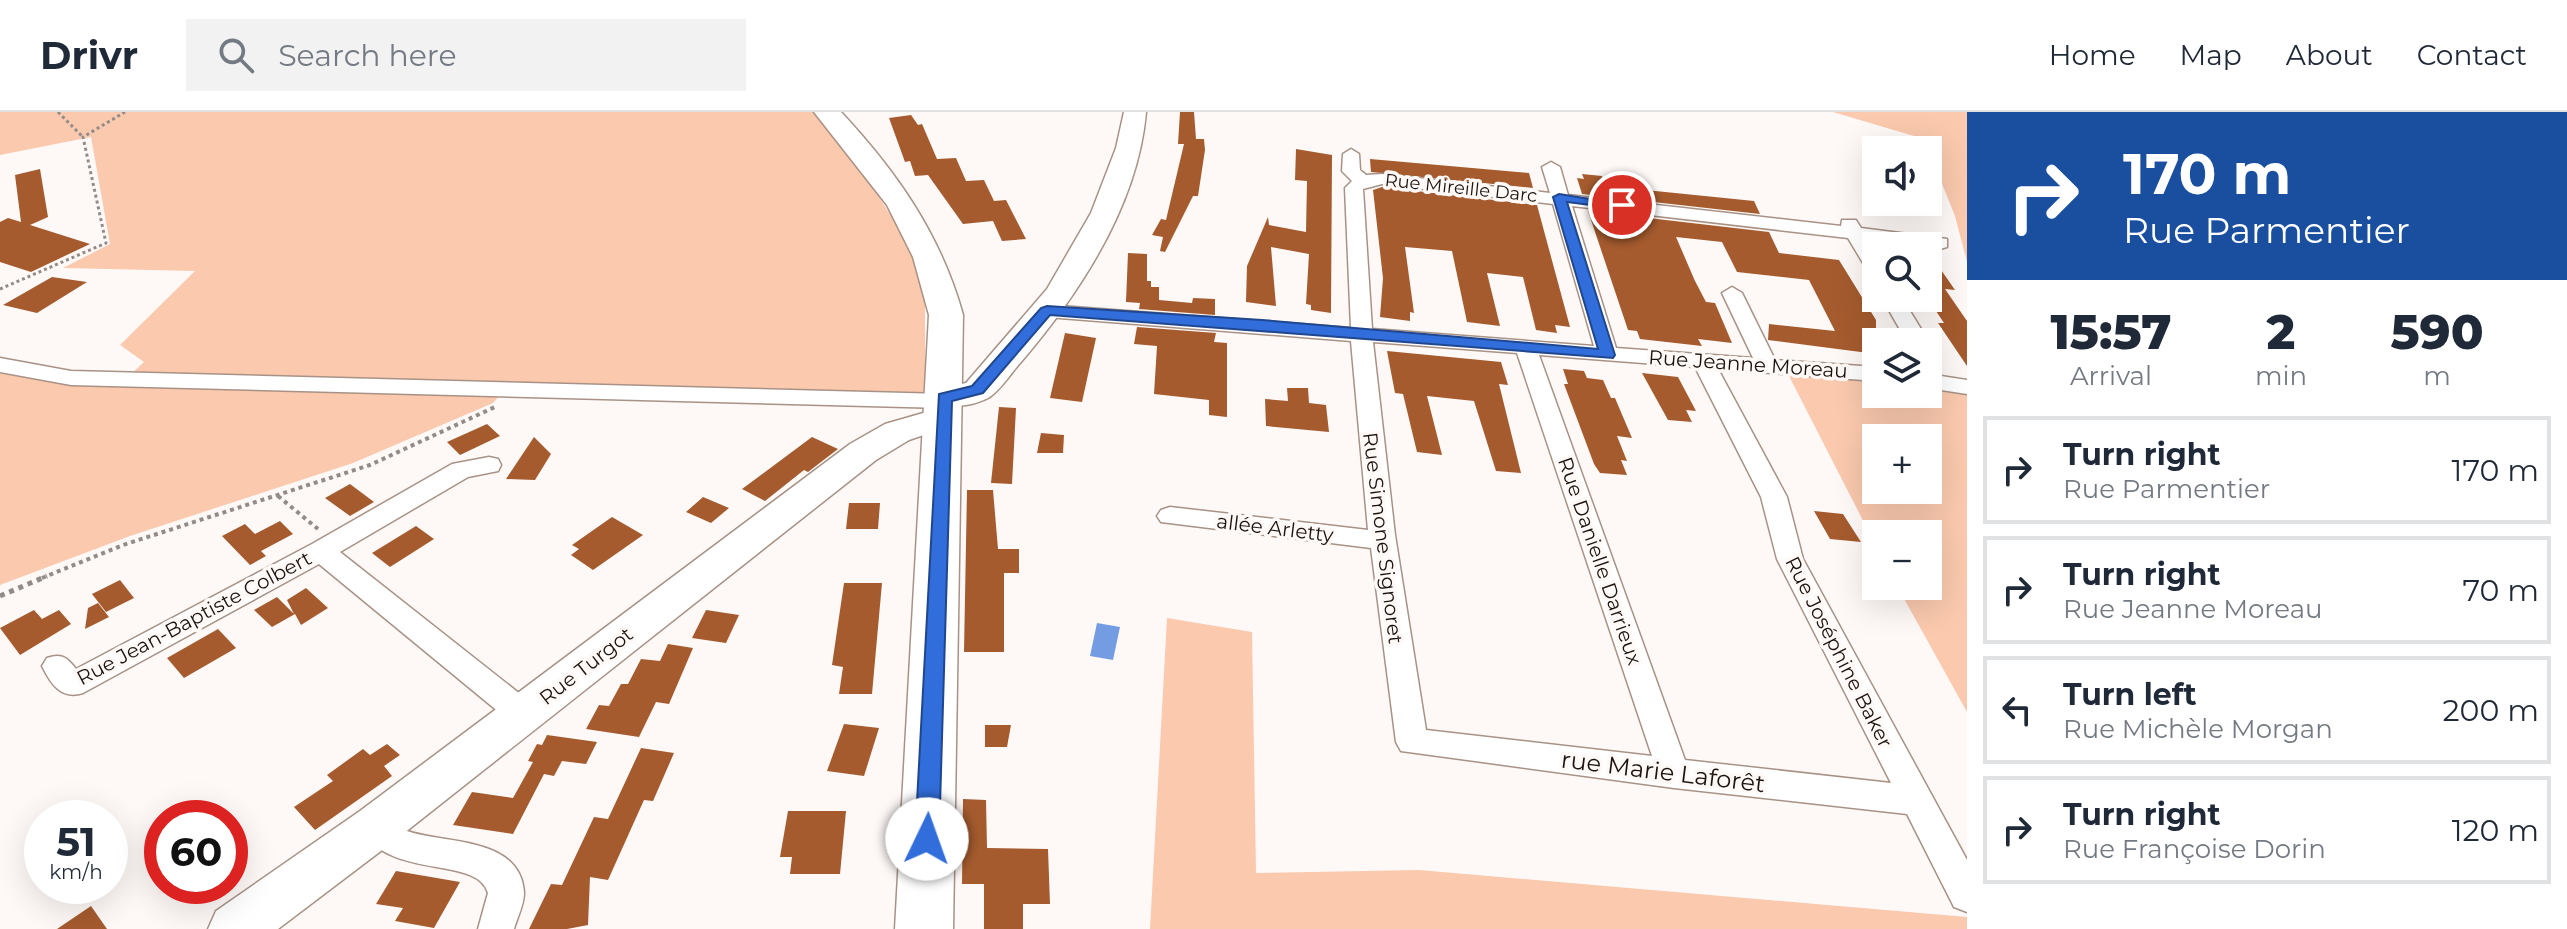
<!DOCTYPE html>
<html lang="en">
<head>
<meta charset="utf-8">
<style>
	:root { --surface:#fff; --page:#f2f2f3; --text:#1f2937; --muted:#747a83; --line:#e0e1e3 }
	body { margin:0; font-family:Montserrat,sans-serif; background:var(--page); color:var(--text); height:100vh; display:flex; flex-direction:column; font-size:30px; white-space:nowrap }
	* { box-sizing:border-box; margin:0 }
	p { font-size:26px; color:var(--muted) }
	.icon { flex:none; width:44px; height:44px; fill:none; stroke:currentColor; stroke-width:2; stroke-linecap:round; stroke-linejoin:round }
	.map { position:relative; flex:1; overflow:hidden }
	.side { display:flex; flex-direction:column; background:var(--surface); width:600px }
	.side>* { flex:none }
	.hud { background:#1a4fa0; color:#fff; overflow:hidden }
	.fabs { position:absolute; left:1862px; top:24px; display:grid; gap:16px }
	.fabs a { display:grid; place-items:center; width:80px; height:80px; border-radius:0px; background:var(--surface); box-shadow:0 8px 32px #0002; font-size:40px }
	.speed { position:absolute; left:24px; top:688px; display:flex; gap:16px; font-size:40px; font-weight:700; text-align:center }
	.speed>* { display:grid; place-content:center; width:104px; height:104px; border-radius:50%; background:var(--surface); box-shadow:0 8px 32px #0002; line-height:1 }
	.speed small { font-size:20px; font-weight:400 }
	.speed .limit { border:12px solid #d22; background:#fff; color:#111 }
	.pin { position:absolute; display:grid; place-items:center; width:68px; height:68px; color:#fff; margin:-34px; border:4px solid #fff; border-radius:50%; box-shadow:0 2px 8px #0007 }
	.me { position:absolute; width:88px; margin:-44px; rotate:3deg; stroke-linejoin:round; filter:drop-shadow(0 0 6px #0008) }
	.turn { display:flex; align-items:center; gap:28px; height:168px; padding:0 24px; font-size:36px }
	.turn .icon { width:104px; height:104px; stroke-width:2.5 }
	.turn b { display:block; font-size:56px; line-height:68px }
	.eta { display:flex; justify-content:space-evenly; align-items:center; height:136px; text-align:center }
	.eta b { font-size:48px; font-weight:800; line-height:56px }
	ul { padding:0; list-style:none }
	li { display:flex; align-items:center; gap:24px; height:108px; margin:0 16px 12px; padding:0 8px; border:4px solid var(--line); border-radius:0px }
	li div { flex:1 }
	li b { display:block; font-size:30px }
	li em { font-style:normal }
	header { display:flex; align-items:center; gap:48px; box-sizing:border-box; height:112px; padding:0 40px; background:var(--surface); border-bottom:2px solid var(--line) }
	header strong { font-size:38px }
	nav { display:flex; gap:44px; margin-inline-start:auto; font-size:28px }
	.search { width:560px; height:72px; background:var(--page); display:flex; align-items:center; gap:20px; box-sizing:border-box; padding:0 28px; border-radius:0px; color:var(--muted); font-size:30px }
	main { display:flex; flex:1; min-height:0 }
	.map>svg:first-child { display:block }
	.green { fill:#fac9ae; fill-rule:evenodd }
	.water { fill:#749ce2 }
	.building { fill:#a55b2e }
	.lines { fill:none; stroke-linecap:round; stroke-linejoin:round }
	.street-casing { stroke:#a89286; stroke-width:3 }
	.secondary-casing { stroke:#a89286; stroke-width:3 }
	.primary-casing { stroke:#a89286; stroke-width:3 }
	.path-far2 { stroke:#928b88; stroke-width:3; stroke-dasharray:3 3; stroke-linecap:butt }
	.path-far1 { stroke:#928b88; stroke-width:4; stroke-dasharray:4 4; stroke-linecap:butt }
	.path { stroke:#928b88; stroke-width:5; stroke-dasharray:5 5; stroke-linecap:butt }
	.street { fill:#fff; fill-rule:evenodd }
	.secondary { fill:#fff; fill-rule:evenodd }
	.primary { fill:#fff; fill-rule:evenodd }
	.route { fill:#316ddb; stroke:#20478e; stroke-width:2 }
	.labels { text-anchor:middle; stroke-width:7; stroke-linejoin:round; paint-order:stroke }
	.far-street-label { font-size:18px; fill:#1c130f; stroke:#fef9f7 }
	.street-label { font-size:20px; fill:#1c130f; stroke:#fef9f7 }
	.near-street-label { font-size:24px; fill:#1c130f; stroke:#fef9f7 }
</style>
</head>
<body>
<header>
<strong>Drivr</strong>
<div class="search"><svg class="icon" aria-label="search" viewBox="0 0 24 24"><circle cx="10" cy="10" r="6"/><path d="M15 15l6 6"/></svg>Search here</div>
<nav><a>Home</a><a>Map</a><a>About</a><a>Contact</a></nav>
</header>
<main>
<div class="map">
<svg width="1967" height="817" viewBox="0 0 1967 817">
	<rect width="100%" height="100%" fill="#fef9f7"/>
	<g class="green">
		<path d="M0 0H817L842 26 925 158V280L911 283 129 264 144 250 120 233 195 159 63 156 110 132 91 25 0 43Z"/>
		<path d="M1833 0H1967V150L1955 104 1924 27Z"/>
		<path d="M0 257 501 282 493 291 353 351 130 424 0 473Z"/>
		<path d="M1789 264 1876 269V282H1928V277L1967 282V600L1897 474H1928V422H1876V434ZM1876 326H1928V378H1876Z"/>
		<path d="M1167 506 1252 520 1256 761 1419 758 1967 805V817H1150Z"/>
	</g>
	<path class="water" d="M1097 511 1120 515 1113 548 1090 544Z"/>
	<g class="building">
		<path d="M1180 0H1194L1196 27H1204L1205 38 1198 84H1193L1165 140 1160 139 1163 125 1152 123 1161 107 1166 108 1184 32H1178Z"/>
		<path d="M911 3 918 13 922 12 937 47 956 46 966 69 984 68 994 89 1006 88 1026 127 1002 129 993 109 963 112 928 63 915 64 910 49 905 50 889 6Z"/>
		<path d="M1296 37 1332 43 1331 201 1311 198V193L1306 192 1309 142 1271 135 1276 194 1246 190 1247 154 1268 105 1269 113 1306 120 1307 69 1295 68Z"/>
		<path d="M1370 47 1529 61 1533 76 1371 60Z"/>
		<path d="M40 57 48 105 30 113 90 132 31 160 0 150V110L8 106 21 110 15 63Z"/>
		<path d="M1582 62 1602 64 1606 74 1754 89 1760 102 1582 82 1577 66 1584 67Z"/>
		<path d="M1382 75 1537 93 1570 215 1555 213 1557 221 1536 218 1523 165 1487 161 1500 214 1467 210 1452 139 1405 135 1414 201 1410 200V209L1380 205 1383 166 1373 78Z"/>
		<path d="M1588 99 1769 120 1779 141 1839 148 1876 208V242L1768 228 1769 212 1835 219 1809 168 1737 160 1722 130 1676 125 1695 169 1706 190 1715 191 1732 231 1698 227 1702 234 1640 227 1637 219 1628 218Z"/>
		<path d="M1928 139 1955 178 1945 177 1967 209V254L1938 211H1944L1928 187Z"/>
		<path d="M1128 141 1147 142V169H1151V175H1159V188L1192 191 1193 186 1215 187V203L1139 197 1140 191 1126 190Z"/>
		<path d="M52 165 87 170 37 201 3 193Z"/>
		<path d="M1137 215 1216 221 1214 230 1227 231V305L1209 303V288L1154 282 1157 234 1134 232Z"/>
		<path d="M1065 221 1096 226 1082 290 1050 286Z"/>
		<path d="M1387 239 1501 250 1508 273 1499 272 1521 361 1496 359 1474 289 1427 284 1442 343 1417 340 1403 282 1395 281Z"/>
		<path d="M1563 257 1584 259 1587 266 1603 268 1611 286H1615L1632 326 1617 324 1627 349 1621 348 1627 363 1600 361 1594 352 1564 272H1568Z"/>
		<path d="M1642 261 1678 265 1696 299 1686 298 1692 310 1668 308Z"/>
		<path d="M1287 276H1308L1309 291 1326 293 1329 320 1266 314 1265 287 1288 289Z"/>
		<path d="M999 295 1016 296 1012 372 991 371Z"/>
		<path d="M487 312 500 324 460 343 447 330Z"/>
		<path d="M1041 321 1064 323 1063 341H1037Z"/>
		<path d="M534 325 551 342 535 368 506 367Z"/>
		<path d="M812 325 838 337 808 360 804 358 765 389 742 377Z"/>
		<path d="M350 372 374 390 350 404 325 386Z"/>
		<path d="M967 378H993L998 437H1019V461H1004V540H964Z"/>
		<path d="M703 385 729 396 711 411 686 400Z"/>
		<path d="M849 391H880L878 417H846Z"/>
		<path d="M1814 399 1843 402 1861 430 1830 427Z"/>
		<path d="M612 405 643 423 593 458 571 443 579 437 572 433Z"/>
		<path d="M280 409 293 422 261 439 266 444 250 453 222 424 245 412 255 422Z"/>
		<path d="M416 414 434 427 390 455 372 441Z"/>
		<path d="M120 468 134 486 106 500 92 482Z"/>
		<path d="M844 471H882L872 582H839L843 555 832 553Z"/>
		<path d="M306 476 328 496 301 513 295 502 272 515 254 498 277 485 294 502 287 488Z"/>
		<path d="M98 491 109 505 85 517 88 496Z"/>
		<path d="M34 498 42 507 59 498 71 512 20 543 0 516Z"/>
		<path d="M706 498 739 503 726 531 692 526Z"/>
		<path d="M218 517 236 536 184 566 167 546Z"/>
		<path d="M668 532 693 536 669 592 656 590 639 625 586 617 599 593 609 594 621 572H628L641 547 660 549Z"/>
		<path d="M844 612 879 616 864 664 827 659Z"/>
		<path d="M985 613H1011L1007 635H985Z"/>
		<path d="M547 623 597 630 586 652 562 649 554 664 544 662 513 722 453 713 472 680 513 686 533 650 528 649 537 632 542 633Z"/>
		<path d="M387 632 400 643 384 654 392 664 315 718 294 695 333 669 327 663 363 637 370 643Z"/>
		<path d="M641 636 674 641 653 689 644 688 608 768 590 765 588 813 567 817H529L551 772 562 773 594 705 608 707Z"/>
		<path d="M963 687 986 688 987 736 1048 737 1050 792H1023V817H984V772H962Z"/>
		<path d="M788 699H846L840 762H790L792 745H780Z"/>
		<path d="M396 759 460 770 434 816 395 809 403 796 376 792Z"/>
		<path d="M91 794 107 817H57Z"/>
	</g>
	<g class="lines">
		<g class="street-casing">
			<g id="street">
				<path d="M1351 37 1359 42 1360 58 1366 63 1382 62 1550 81 1542 55 1551 50 1560 55 1568 83 1841 114 1842 108H1856L1861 116 1947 127V135L1940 137 1868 128 1876 141V163L1869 161 1848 126 1572 94 1616 236 1753 246 1722 181 1732 175 1742 181 1775 248 1876 255V269L1718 257 1787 385 1803 447 1967 748V800L1954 795 1907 702 1674 676 1401 639 1396 630 1371 436 1161 410 1157 404 1161 398 1170 395 1368 418 1351 229 1047 205 1037 199 1047 193 1351 216 1345 76 1352 69 1342 59 1343 42ZM1382 72 1553 92 1594 234 1372 217 1363 77ZM1373 230 1517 241 1652 644 1426 618 1395 423ZM1539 243 1695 255 1761 385 1777 447 1891 671 1685 648Z"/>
				<path d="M1882 186H1902L1929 230 1928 231 1907 230Z"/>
				<path d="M0 246 71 259 944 282 955 289 944 296 71 273 0 260Z"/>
				<path d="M1928 262 1967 268V282L1928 276Z"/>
				<path d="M489 345 498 347 501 353 498 359 468 365 340 440 534 593 538 602 534 611 523 615 512 611 319 452 83 581C61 588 51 572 42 554L47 546C61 541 67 545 76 557L312 432 452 352Z"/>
				<path d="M377 699C389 704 396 715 407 719 444 732 521 724 524 781 524 793 517 806 514 817H478L488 781C477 742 387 770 360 714L365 703Z"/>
			</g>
		</g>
		<g class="secondary-casing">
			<path id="secondary" d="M1124 0H1146C1138 93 1080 181 1021 250 1011 261 1000 279 988 286 975 293 960 294 946 295L956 298 961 305 956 312 909 328 876 348 394 729 278 817H208L216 799 360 699 850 332 885 312 944 295 933 292 928 285 933 278 966 271 1047 177 1091 101 1116 36Z"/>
		</g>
		<g class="primary-casing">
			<path id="primary" d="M814 0H841C897 60 941 123 963 203L953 817H895L929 203 913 145 887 93Z"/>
		</g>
		<g class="path-far2">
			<path d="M58 0 83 25"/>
			<path d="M0 177 106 131 83 25 125 0"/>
		</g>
		<g class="path-far1">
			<path d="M278 384 318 417"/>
			<path d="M42 466 123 433 370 353 497 294"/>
		</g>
		<path class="path" d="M0 484 47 464"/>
		<use href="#street" class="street"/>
		<use href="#secondary" class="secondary"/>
		<use href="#primary" class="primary"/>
	</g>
	<path class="route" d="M1559 82 1628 93 1622 97 1567 90 1615 243 1613 246 1050 203 983 281 952 289 939 727 936 735 927 738 919 735 915 727 939 282 972 274 1041 196 1047 194 1262 208 1598 237 1553 85Z"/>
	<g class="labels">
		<g class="far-street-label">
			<text transform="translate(1461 76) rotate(6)" y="6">Rue Mireille Darc</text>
		</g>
		<g class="street-label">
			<text transform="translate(1748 252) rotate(4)" y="7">Rue Jeanne Moreau</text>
			<text transform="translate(1275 416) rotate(7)" y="7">allée Arletty</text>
			<text transform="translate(1383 426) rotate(83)" y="7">Rue Simone Signoret</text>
			<text transform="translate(1600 449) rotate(71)" y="7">Rue Danielle Darrieux</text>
			<text transform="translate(194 506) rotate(-28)" y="7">Rue Jean-Baptiste Colbert</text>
			<text transform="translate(1839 540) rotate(63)" y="7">Rue Joséphine Baker</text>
			<text transform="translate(586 554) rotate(-38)" y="7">Rue Turgot</text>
		</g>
		<g class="near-street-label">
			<text transform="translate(1663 660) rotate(7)" y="8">rue Marie Laforêt</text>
		</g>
	</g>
</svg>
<div class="fabs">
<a><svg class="icon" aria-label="sound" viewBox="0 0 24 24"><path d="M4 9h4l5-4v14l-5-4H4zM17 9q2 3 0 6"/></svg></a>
<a><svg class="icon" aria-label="search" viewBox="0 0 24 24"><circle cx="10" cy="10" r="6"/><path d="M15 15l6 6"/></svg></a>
<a><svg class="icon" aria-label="layers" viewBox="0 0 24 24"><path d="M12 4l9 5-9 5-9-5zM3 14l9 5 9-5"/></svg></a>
<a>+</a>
<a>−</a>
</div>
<div class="speed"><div>51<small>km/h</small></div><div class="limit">60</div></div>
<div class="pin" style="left:1622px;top:93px;background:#d93025"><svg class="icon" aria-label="arrive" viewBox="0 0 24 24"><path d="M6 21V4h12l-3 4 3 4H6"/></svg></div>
<svg class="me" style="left:927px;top:727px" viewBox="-20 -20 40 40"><circle r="19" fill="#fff"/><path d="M0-13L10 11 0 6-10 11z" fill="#316ddb"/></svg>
</div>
<section class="side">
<div class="hud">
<div class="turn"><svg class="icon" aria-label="right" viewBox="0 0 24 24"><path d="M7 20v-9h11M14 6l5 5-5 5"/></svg><div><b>170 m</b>Rue Parmentier</div></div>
</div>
<div class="eta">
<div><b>15:57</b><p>Arrival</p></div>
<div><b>2</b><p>min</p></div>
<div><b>590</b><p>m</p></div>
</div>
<ul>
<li><svg class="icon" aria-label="right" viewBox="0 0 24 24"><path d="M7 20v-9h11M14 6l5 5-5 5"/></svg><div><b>Turn right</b><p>Rue Parmentier</p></div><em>170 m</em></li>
<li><svg class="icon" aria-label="right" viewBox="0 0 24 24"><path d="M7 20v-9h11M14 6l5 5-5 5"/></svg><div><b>Turn right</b><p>Rue Jeanne Moreau</p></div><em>70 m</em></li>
<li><svg class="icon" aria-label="left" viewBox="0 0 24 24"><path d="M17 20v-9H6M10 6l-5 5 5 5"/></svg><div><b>Turn left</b><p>Rue Michèle Morgan</p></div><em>200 m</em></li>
<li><svg class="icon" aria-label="right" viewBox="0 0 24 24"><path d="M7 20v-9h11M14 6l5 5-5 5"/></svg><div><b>Turn right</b><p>Rue Françoise Dorin</p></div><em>120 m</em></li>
</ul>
</section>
</main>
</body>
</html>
